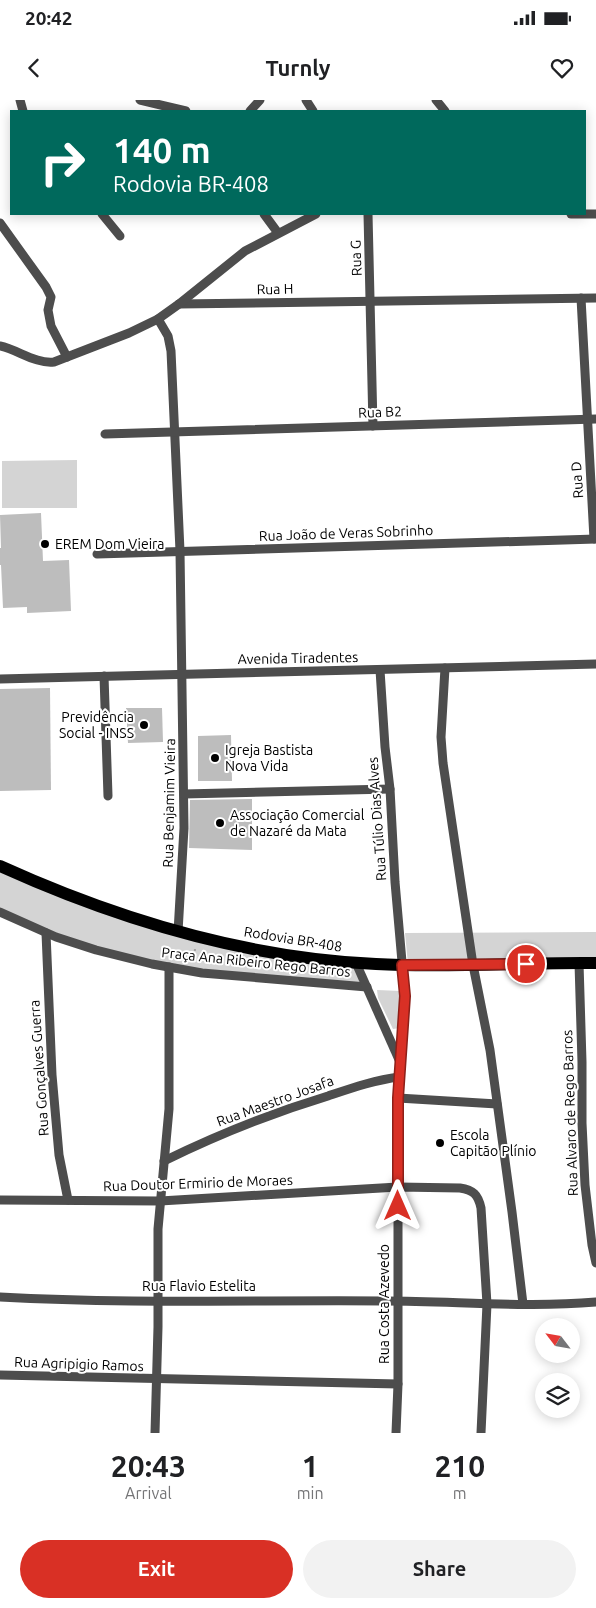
<!DOCTYPE html>
<html lang="en">
<head>
<meta charset="utf-8">
<style>
	:root { --surface:#fff; --page:#f2f2f2; --text:#202124; --muted:#757577; --accent:#d93025 }
	body { margin:0; font-family:Ubuntu,sans-serif; background:var(--page); color:var(--text); height:100vh; display:flex; flex-direction:column; font-size:19px; white-space:nowrap }
	* { box-sizing:border-box; margin:0 }
	p { font-size:16px; color:var(--muted) }
	.icon { flex:none; width:28px; height:28px; fill:none; stroke:currentColor; stroke-width:2; stroke-linecap:round; stroke-linejoin:round }
	.map { position:relative; height:1333px; overflow:hidden }
	.details { display:flex; flex-direction:column; background:var(--surface); flex:1 }
	.details>* { flex:none }
	.guide { position:absolute; left:10px; top:10px; width:576px; height:105px; border-radius:0px; box-shadow:0 2px 12px #0003; background:#00695c; color:#fff; overflow:hidden }
	.needle { width:32px; rotate:301deg }
	.controls { position:absolute; left:535px; top:1218px; display:grid; gap:10px }
	.controls a { display:grid; place-items:center; width:45px; height:45px; border-radius:50%; background:var(--surface); box-shadow:0 2px 12px #0003; font-size:25px }
	.pin { position:absolute; display:grid; place-items:center; width:42px; height:42px; color:#fff; margin:-21px; border:2px solid #fff; border-radius:50%; box-shadow:0 1px 5px #0007 }
	.me { position:absolute; width:55px; margin:-28px; rotate:0deg; stroke-linejoin:round; filter:drop-shadow(0 0 4px #0008) }
	.turn { display:flex; align-items:center; gap:18px; height:105px; padding:0 20px; font-size:22px }
	.turn .icon { width:65px; height:65px; stroke-width:2.5 }
	.turn b { display:block; font-size:35px; line-height:42px }
	.eta { display:flex; justify-content:space-evenly; align-items:center; height:85px; text-align:center }
	.eta b { font-size:30px; font-weight:700; line-height:35px }
	.button { display:flex; gap:10px; margin-top:auto; padding:10px 20px }
	.button a { flex:1; height:58px; border-radius:30px; background:var(--accent); color:#fff; font-size:20px; font-weight:700; line-height:58px; text-align:center }
	.button a+a { background:var(--page); color:var(--text) }
	.status { display:flex; justify-content:space-between; align-items:center; height:35px; padding:0 25px; background:var(--surface); direction:ltr }
	.status svg { height:14px; fill:currentColor }
	header { display:flex; justify-content:space-between; align-items:center; height:65px; padding:0 20px; background:var(--surface); font-size:22px; font-weight:700 }
	.map>svg:first-child { display:block }
	.green { fill:#d4d4d4 }
	.building { fill:#bdbdbd }
	.lines { fill:none; stroke-linecap:round; stroke-linejoin:round }
	.path { stroke:#6f6f6f; stroke-width:2; stroke-dasharray:1 2.5; stroke-linecap:butt }
	.minor { stroke:#4d4d4d; stroke-width:9 }
	.major { stroke:#000; stroke-width:12 }
	.route-casing { stroke:#8d1f18; stroke-width:12 }
	.route { stroke:#d93025; stroke-width:9 }
	.poi-dot { fill:#000; stroke:#fff; stroke-width:2 }
	.labels { text-anchor:middle; stroke-width:4; stroke-linejoin:round; paint-order:stroke }
	.street-label { font-size:14px; fill:#000; stroke:#fff }
	.poi-label { font-size:14px; fill:#000; stroke:#fff; text-anchor:start }
</style>
</head>
<body>
<div class="status"><b>20:42</b><svg viewBox="0 0 49 12"><path d="M0 12V9h3v3zM5 12V6h3v6zM10 12V3h3v9zM15 12V0h3v12zM26 1h20v11H26zM47 4h2v5h-2z"/></svg></div>
<header><svg class="icon" aria-label="back" viewBox="0 0 24 24"><path d="M15 5l-7 7 7 7"/></svg>Turnly<svg class="icon" aria-label="heart" viewBox="0 0 24 24"><path d="M12 20l-8-8c-3-5 5-10 8-4 3-6 11-1 8 4z"/></svg></header>
<div class="map">
<svg width="596" height="1333" viewBox="0 0 596 1333">
	<rect width="100%" height="100%" fill="#fff"/>
	<g class="green">
		<path d="M77 360V408H2V361Z"/>
		<path d="M0 766 178 832 356 863 367 887 193 871 96 850 0 812Z"/>
		<path d="M596 832V863L408 865 405 833Z"/>
		<path d="M377 890 401 891 400 928 393 929 378 898Z"/>
	</g>
	<g class="building">
		<path d="M41 413 43 461 69 460 71 511 27 513V507L3 508 1 465H0V448H1L0 415Z"/>
		<path d="M50 588 51 690 0 691V589Z"/>
		<path d="M126 608H162L163 642 128 643Z"/>
		<path d="M231 635 232 681H198V636Z"/>
		<path d="M252 699V750L189 748 190 700Z"/>
	</g>
	<g class="lines">
		<path class="path" d="M194 861 195 849"/>
		<g class="minor">
			<path d="M20 0 23 11"/>
			<path d="M140 0 186 11"/>
			<path d="M306 0 313 11"/>
			<path d="M436 0 445 11"/>
			<path d="M250 11 260 0"/>
			<path d="M102 114 120 136"/>
			<path d="M264 114 278 133"/>
			<path d="M368 114 373 326"/>
			<path d="M571 114H596"/>
			<path d="M0 123 46 187 51 197 48 210 51 226 67 257"/>
			<path d="M581 198 594 439"/>
			<path d="M179 204 596 198"/>
			<path d="M158 219 168 236 171 251 180 451 184 728 178 832"/>
			<path d="M0 246C18 250 36 264 54 262L129 233 158 219 179 204 245 151 316 114"/>
			<path d="M105 334 596 319"/>
			<path d="M97 454 596 439"/>
			<path d="M445 568 441 637 443 663 473 865 490 950 512 1112 523 1204"/>
			<path d="M380 570 385 647 390 689 395 782 405 896 398 998V1284L396 1333"/>
			<path d="M104 576 108 696"/>
			<path d="M0 579 596 564"/>
			<path d="M184 694 390 689"/>
			<path d="M0 812 56 837 96 850 152 864 202 873 367 887"/>
			<path d="M46 833 52 975 59 1055 68 1100"/>
			<path d="M356 863 400 962"/>
			<path d="M579 863 582 962V1023L585 1085 592 1145 596 1163"/>
			<path d="M398 998 497 1004"/>
			<path d="M164 1061C217 1035 272 1013 328 996 352 988 375 980 399 977"/>
			<path d="M0 1100 160 1101 398 1087 460 1088C473 1090 478 1094 481 1108L487 1204 481 1333"/>
			<path d="M0 1197C128 1204 257 1200 385 1201 455 1201 526 1208 596 1202"/>
			<path d="M0 1275 398 1284"/>
			<path d="M155 1333 158 1227V1129L169 1009V867"/>
		</g>
		<path class="major" d="M0 766C119 820 245 858 376 864 449 868 523 862 596 863"/>
	</g>
	<g class="lines">
		<g class="route-casing">
			<path id="route" d="M398 1106V998L405 896 402 865 526 864"/>
		</g>
		<use href="#route" class="route"/>
	</g>
	<g class="poi-dot">
		<circle cx="45" cy="444" r="5"/>
		<circle cx="144" cy="625" r="5"/>
		<circle cx="215" cy="658" r="5"/>
		<circle cx="220" cy="723" r="5"/>
		<circle cx="440" cy="1043" r="5"/>
	</g>
	<g class="labels">
		<g class="street-label">
			<text transform="translate(356 158) rotate(-92)" y="5">Rua G</text>
			<text transform="translate(275 189) rotate(-1)" y="5">Rua H</text>
			<text transform="translate(380 312) rotate(-2)" y="5">Rua B2</text>
			<text transform="translate(577 380) rotate(-94)" y="5">Rua D</text>
			<text transform="translate(346 433) rotate(-2)" y="5">Rua João de Veras Sobrinho</text>
			<text transform="translate(298 558) rotate(-1)" y="5">Avenida Tiradentes</text>
			<text transform="translate(169 703) rotate(-89)" y="5">Rua Benjamim Vieira</text>
			<text transform="translate(377 719) rotate(-94)" y="5">Rua Túlio Dias Alves</text>
			<text transform="translate(293 839) rotate(9)" y="5">Rodovia BR-408</text>
			<text transform="translate(256 862) rotate(6)" y="5">Praça Ana Ribeiro Rego Barros</text>
			<text transform="translate(39 968) rotate(-94)" y="5">Rua Gonçalves Guerra</text>
			<text transform="translate(275 1001) rotate(-20)" y="5">Rua Maestro Josafa</text>
			<text transform="translate(570 1013) rotate(-92)" y="5">Rua Alvaro de Rego Barros</text>
			<text transform="translate(198 1083) rotate(-2)" y="5">Rua Doutor Ermirio de Moraes</text>
			<text x="199" y="1191">Rua Flavio Estelita</text>
			<text transform="translate(384 1204) rotate(-90)" y="5">Rua Costa Azevedo</text>
			<text transform="translate(79 1264) rotate(2)" y="5">Rua Agripigio Ramos</text>
		</g>
		<g class="poi-label">
			<text x="55" y="449">EREM Dom Vieira</text>
			<text x="134" y="622" text-anchor="end">Previdência<tspan x="134" dy="16">Social - INSS</tspan></text>
			<text x="225" y="655">Igreja Bastista<tspan x="225" dy="16">Nova Vida</tspan></text>
			<text x="230" y="720">Associação Comercial<tspan x="230" dy="16">de Nazaré da Mata</tspan></text>
			<text x="450" y="1040">Escola<tspan x="450" dy="16">Capitão Plínio</tspan></text>
		</g>
	</g>
</svg>
<div class="controls">
<a><svg class="needle" viewBox="-14 -14 28 28"><path d="M0-13l5 13h-10z" fill="#e53935"/><path d="M0 13l5-13h-10z" fill="#757577"/></svg></a>
<a><svg class="icon" aria-label="layers" viewBox="0 0 24 24"><path d="M12 4l9 5-9 5-9-5zM3 14l9 5 9-5"/></svg></a>
</div>
<div class="pin" style="left:526px;top:864px;background:#d93025"><svg class="icon" aria-label="arrive" viewBox="0 0 24 24"><path d="M6 21V4h12l-3 4 3 4H6"/></svg></div>
<svg class="me" style="left:398px;top:1106px" viewBox="-20 -20 40 40"><path d="M0-17L14 15 0 8-14 15z" fill="#d93025" stroke="#fff" stroke-width="4"/></svg>
<div class="guide">
<div class="turn"><svg class="icon" aria-label="right" viewBox="0 0 24 24"><path d="M7 20v-9h11M14 6l5 5-5 5"/></svg><div><b>140 m</b>Rodovia BR-408</div></div>
</div>
</div>
<section class="details">
<div class="eta">
<div><b>20:43</b><p>Arrival</p></div>
<div><b>1</b><p>min</p></div>
<div><b>210</b><p>m</p></div>
</div>
<div class="button"><a>Exit</a><a>Share</a></div>
</section>
</body>
</html>
